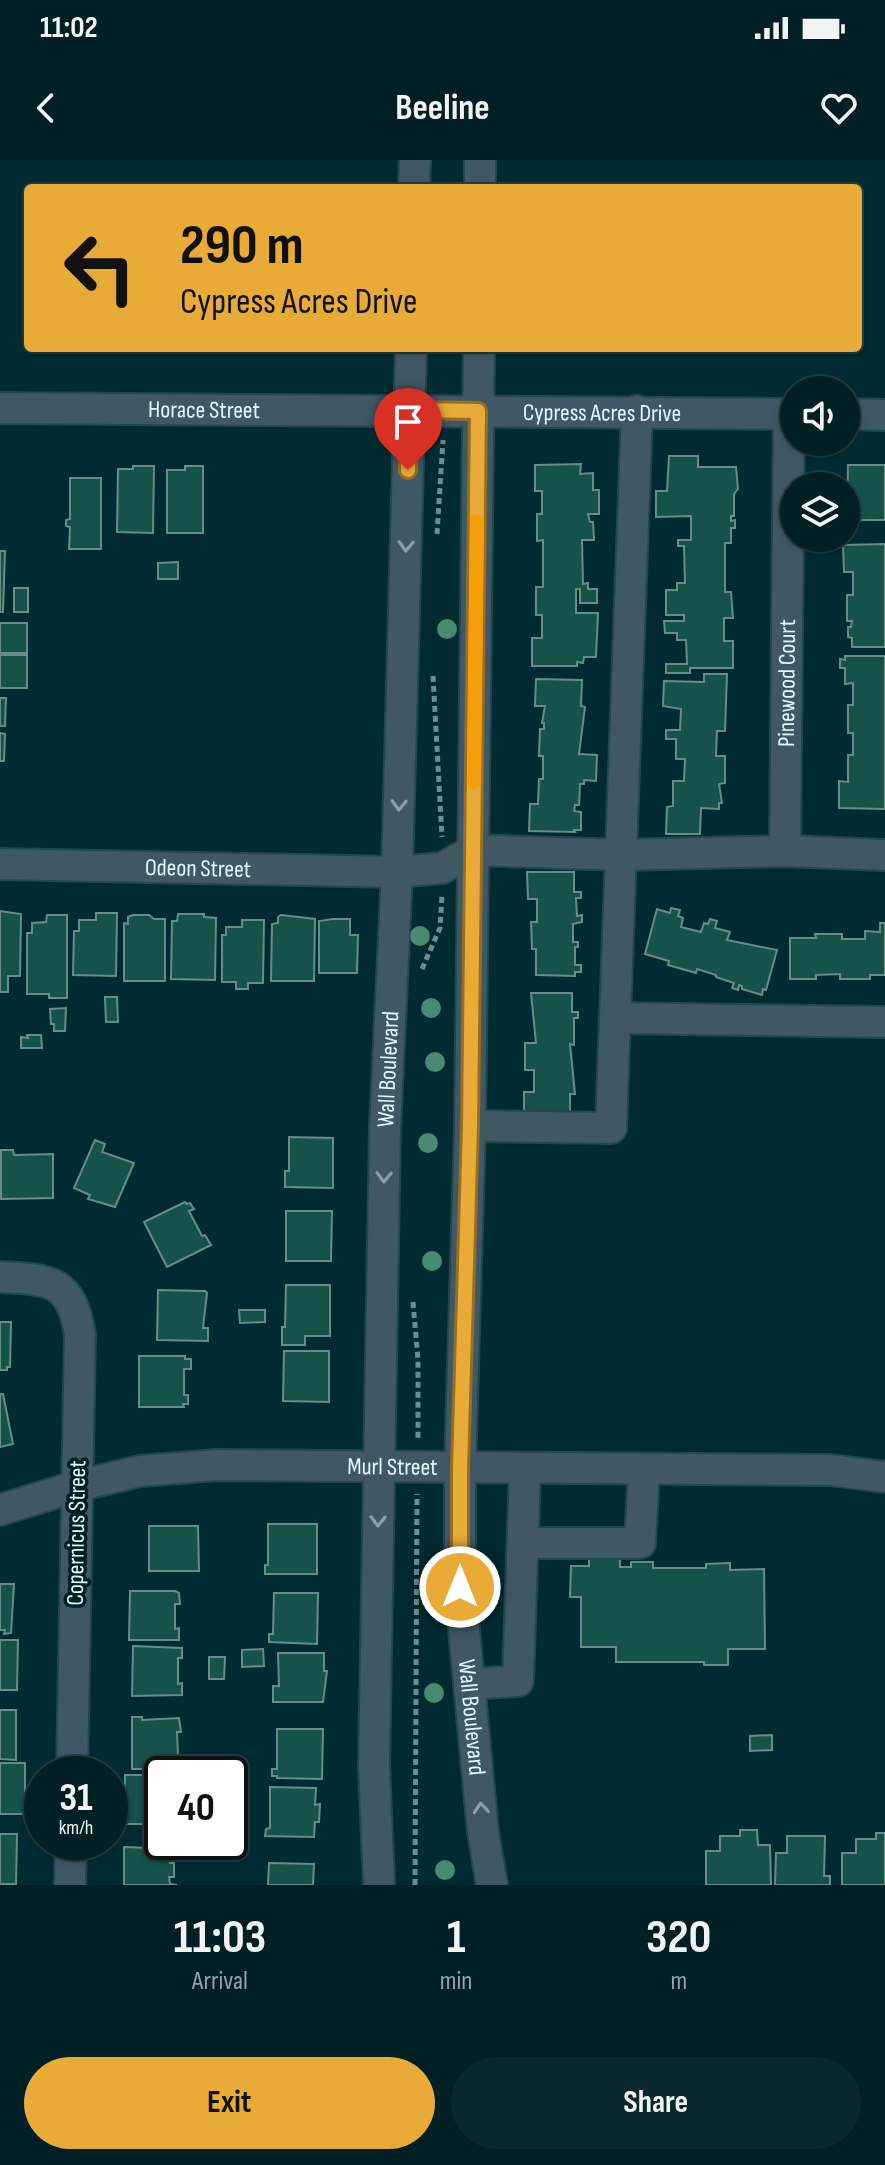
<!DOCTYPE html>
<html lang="en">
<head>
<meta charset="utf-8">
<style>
	:root { --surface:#002024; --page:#0a282c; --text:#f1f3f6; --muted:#95a3a6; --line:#223e41; --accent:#e8ab37 }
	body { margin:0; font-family:"Sofia Sans Condensed",sans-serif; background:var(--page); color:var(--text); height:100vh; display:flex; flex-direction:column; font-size:30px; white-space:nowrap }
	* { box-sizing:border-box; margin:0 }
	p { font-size:26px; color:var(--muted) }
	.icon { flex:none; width:44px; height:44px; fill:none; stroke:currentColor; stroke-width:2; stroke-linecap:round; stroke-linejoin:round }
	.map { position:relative; height:1725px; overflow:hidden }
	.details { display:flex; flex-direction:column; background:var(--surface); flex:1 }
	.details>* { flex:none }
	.hud { position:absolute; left:24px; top:24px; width:838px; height:168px; border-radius:8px; box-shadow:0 2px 6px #0004,0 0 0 2px var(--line); background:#e8ab37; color:#111; overflow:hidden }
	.fabs { position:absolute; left:780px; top:216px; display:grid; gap:16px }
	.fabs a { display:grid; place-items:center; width:80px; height:80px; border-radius:50%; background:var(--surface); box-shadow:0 2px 6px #0004,0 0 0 2px var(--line); font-size:40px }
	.speed { position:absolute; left:24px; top:1596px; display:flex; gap:16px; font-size:40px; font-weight:700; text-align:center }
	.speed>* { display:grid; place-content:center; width:104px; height:104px; border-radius:50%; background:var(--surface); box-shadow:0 2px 6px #0004,0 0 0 2px var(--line); line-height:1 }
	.speed small { font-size:20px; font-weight:400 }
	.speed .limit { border:4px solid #111; border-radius:12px; background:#fff; color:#111 }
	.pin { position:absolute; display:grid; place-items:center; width:68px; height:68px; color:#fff; margin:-82px -34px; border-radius:50% 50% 50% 0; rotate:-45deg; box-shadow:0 0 8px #0007 }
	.pin .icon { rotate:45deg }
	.me { position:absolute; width:88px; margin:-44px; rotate:0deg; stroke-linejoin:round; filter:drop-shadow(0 0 6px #0008) }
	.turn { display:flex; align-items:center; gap:28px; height:168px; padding:0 24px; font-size:36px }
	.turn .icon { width:104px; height:104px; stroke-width:2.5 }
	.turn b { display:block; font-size:56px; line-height:68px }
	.eta { display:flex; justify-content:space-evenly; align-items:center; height:136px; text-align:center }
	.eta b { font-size:48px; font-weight:700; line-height:56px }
	.cta { display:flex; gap:16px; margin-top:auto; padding:16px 24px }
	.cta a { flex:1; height:92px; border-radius:48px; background:var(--accent); color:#111; font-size:32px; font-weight:700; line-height:92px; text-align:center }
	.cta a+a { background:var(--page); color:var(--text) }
	.status { display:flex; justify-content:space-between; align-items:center; height:56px; padding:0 40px; background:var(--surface); direction:ltr }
	.status svg { height:22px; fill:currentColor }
	header { display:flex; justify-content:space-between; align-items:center; height:104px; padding:0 24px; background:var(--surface); font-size:36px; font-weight:700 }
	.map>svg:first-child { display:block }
	.building { fill:#155249; stroke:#668e86; stroke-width:2 }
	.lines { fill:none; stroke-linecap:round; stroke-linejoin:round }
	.minor-casing { stroke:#20484d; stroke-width:34 }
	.path { stroke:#6c8d91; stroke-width:5; stroke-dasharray:6 4; stroke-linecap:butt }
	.minor { stroke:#405764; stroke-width:30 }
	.tree { fill:#498a70 }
	.oneway { stroke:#89a0a8 }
	.route-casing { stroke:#976f24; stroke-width:20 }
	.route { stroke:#e8ab37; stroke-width:14 }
	.slow { stroke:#f59e0b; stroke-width:14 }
	.labels { text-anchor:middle; stroke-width:7; stroke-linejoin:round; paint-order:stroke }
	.street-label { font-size:24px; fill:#e3f9fc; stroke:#012024 }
</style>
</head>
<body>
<div class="status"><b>11:02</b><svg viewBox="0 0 49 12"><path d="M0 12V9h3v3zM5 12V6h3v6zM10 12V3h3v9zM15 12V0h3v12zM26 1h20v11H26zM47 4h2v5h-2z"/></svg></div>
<header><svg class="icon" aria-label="back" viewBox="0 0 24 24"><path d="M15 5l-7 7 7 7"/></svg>Beeline<svg class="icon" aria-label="heart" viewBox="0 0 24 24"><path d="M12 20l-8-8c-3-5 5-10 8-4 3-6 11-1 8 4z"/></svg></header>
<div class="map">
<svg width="885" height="1725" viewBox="0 0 885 1725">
	<rect width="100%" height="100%" fill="#002b30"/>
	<g class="building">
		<path d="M669 296H698V307H736L738 329 734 334V356H731V361L735 360V368H731V383H725V432H731L733 458H724V481H733V508H690V513H666V504H687L686 480H677V473H665L664 461H684V455H666V430H677V423H685L684 386H678V380H691V356L656 357V331H667Z"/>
		<path d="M581 304 580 314 593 313V330H599V354H588L590 362H593L594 380H582L583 424 588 423V429H597V443H580V429H576V453H598L596 497H584L583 503 577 502V506H532V478H542V455H536V427H543V380L537 381V354H542V331H535V305Z"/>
		<path d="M848 305H885V360H847Z"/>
		<path d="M133 306H154L153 373 117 372 118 309H133Z"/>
		<path d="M185 306H203V373H167V310H185Z"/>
		<path d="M70 318H101V389H69L70 367 66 366V360L70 359Z"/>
		<path d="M885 384V487H852V478L848 477V467H851L852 461H847V435H853V412H844L843 385Z"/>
		<path d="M0 391H5L3 452H0Z"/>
		<path d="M178 402V419H158V403Z"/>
		<rect x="14" y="428" width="14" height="24"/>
		<rect x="0" y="463" width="27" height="30"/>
		<rect x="0" y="495" width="27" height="33"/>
		<path d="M845 496H885V649L839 648V621L848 622V595H853V573H848V545H853V523L845 524V508H840V499L845 500Z"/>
		<path d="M704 514H727L725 571H717L716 596H725V623L719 624 722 643H719V649L701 648 700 674H666L667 647 673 646V621H684L685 599H676V579H666V570H680L681 549 663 546 664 521 704 522Z"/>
		<path d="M536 519 582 520 581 546 585 547 579 594 597 595 596 621 584 620V624H580L579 645H575L574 651 581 652V670H574L575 672 529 671 530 644H538L539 619H543V596H539L540 569H544V563H542L545 546H535Z"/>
		<path d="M0 538H6L5 566H0Z"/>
		<path d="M0 573 5 574 4 601H0Z"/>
		<path d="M527 712H574V732H581V738H576L577 756 582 755V762L573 764V782H578V787H575V805H581V812H575V816L536 815V789H532L531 762H537V739H528Z"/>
		<path d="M671 748 680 750 678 756 683 758 681 767 701 772 704 763 708 764 710 759 717 761 715 768 730 772 727 780 777 790 766 830 763 829 762 835 742 829V826L739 825 738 830 732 828 734 823 716 817V815L697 809 696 813 668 805 669 801 645 794 657 749 670 753Z"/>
		<path d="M0 751 21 754 20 816H8V832H0Z"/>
		<path d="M96 753H117L116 816 73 815 74 771H79V760H96Z"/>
		<path d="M178 754H204V757L216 758 215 820 171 819 172 761H177Z"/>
		<path d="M47 755H67V838H49V834H27V773H32V763L46 762Z"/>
		<path d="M133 755H149L154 759H165V821H124V763L128 764V757Z"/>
		<path d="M281 755 315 759 314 821H271L272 764 278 763V757Z"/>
		<path d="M333 759H350V775H358L357 813H319V761Z"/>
		<path d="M242 760H264L263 823H248V829H236V822H222V775H226V767H242Z"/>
		<path d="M880 763H885V815H870V819H840V814L816 815V819H790V778H816L815 774H842V779H865V771L880 772Z"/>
		<path d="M531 833H572V852H578V858H574V885L570 884 575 934H570V953H524V932H534V910H525V883H536Z"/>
		<path d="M105 837H117L118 862H106Z"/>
		<path d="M66 848 65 871H54V864H51L50 849Z"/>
		<path d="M27 875H41L42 888H21V877L28 878Z"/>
		<path d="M289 977 333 978V1028L285 1027V1011H289Z"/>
		<path d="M95 980 105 984 102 992 134 1003 115 1047 88 1039 90 1035 74 1028Z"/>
		<path d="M1 990H13L14 995 53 994V1038L1 1039Z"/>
		<path d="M185 1042 187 1044 190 1043 194 1049 189 1051 202 1076 205 1075 211 1085 167 1107 144 1062Z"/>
		<path d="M286 1051H332L331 1101H286Z"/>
		<path d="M286 1125H330V1176H305V1185H282V1167H285Z"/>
		<path d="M158 1130 205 1131 207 1133 203 1168H208V1181L157 1180Z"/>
		<path d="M239 1150H265V1162L240 1163Z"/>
		<path d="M0 1162H11L10 1207H7V1210H0Z"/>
		<path d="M284 1191H329V1242L283 1241Z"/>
		<path d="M139 1196H185V1199H191V1209H184V1235H188V1244H183L184 1247H139Z"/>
		<path d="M0 1234H3L13 1284 0 1287Z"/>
		<path d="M268 1364H317V1414H265V1405H268Z"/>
		<path d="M149 1366H198L199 1411H149Z"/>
		<path d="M589 1396H620V1407H631V1402H653V1408H706V1404L730 1403V1410L764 1409 765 1489H728V1505H704V1502H616V1487H581V1437H570L571 1406H589Z"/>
		<path d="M0 1424H14L11 1473 4 1474 5 1470H0Z"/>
		<path d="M130 1431H175L179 1433 180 1444H175V1469L179 1468V1480H129Z"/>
		<path d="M274 1433H318L317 1484 269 1482V1474H273Z"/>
		<path d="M0 1480H18L17 1530H0Z"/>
		<path d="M133 1486 182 1488V1498H178V1524L182 1523V1535L132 1536Z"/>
		<path d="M263 1489 264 1506 242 1507V1490Z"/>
		<path d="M278 1493H324V1511H327L323 1542H273V1526H279Z"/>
		<path d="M209 1497H225L224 1519H209Z"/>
		<path d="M0 1550H16V1600L0 1599Z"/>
		<path d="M132 1557H142V1560L179 1558 181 1572H177L178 1595H181V1609H132Z"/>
		<path d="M277 1569H323L322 1619 277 1618V1616H272V1609H277Z"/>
		<path d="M772 1575V1590L750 1591V1576Z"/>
		<rect x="0" y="1603" width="25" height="51"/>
		<path d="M125 1615H162V1664H124Z"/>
		<path d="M270 1627 316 1628 315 1645 320 1644 319 1662H315L314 1677 265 1676 266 1669 270 1668Z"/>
		<path d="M740 1670H757L758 1685H770L771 1725H706V1691H720V1676H740Z"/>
		<path d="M876 1673H885V1725H842V1693H856V1679H876Z"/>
		<path d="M0 1674H17L16 1724H0Z"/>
		<path d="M787 1676H825L824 1716H830V1725H775L776 1693H787Z"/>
		<path d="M124 1687 176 1689V1697H170V1703H174V1717H169L170 1724 177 1725H124Z"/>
		<path d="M269 1703 314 1704 313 1725H268Z"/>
	</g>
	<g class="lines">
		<g class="minor-casing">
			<g id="minor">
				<path d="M414 28 415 0"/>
				<path d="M480 28V0"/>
				<path id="s1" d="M479 188 470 966 460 1309V1427L483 1672 492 1725"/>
				<path id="s2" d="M0 248 794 254"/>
				<path d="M846 254 885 255"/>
				<path id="s3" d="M785 691 789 253"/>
				<path id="s4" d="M0 704 397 712 442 708 474 690 622 695 785 691 885 695"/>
				<path d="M616 858 885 862"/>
				<path d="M470 966 611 968 637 251"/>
				<path d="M0 1117C51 1119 72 1121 80 1175L72 1614"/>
				<path id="s5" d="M0 1350 77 1326 140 1311 216 1305 830 1310 885 1317"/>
				<path d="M523 1383H640L644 1309"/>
				<path d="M469 1524 518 1521 525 1309"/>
				<path d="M70 1725 71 1682"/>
				<path id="s6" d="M379 1725 374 1606 385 968 397 712 411 188"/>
			</g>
		</g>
		<g class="path">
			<path d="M437 374 443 280"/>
			<path d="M433 516 442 677"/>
			<path d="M422 809 440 768 442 735"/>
			<path d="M413 1142 418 1200V1280"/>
			<path d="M415 1725 417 1334"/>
		</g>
		<use href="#minor" class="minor"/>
	</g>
	<g class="tree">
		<circle cx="447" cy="469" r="10"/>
		<circle cx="420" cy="776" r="10"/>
		<circle cx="431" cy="848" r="10"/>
		<circle cx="435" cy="902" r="10"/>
		<circle cx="428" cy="983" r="10"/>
		<circle cx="432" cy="1101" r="10"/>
		<circle cx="434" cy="1533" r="10"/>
		<circle cx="445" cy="1710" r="10"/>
	</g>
	<defs><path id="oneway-chevron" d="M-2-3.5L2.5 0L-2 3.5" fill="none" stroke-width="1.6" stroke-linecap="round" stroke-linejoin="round" transform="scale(2)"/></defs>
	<g class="oneway">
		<use href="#oneway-chevron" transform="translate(406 386) rotate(92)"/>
		<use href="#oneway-chevron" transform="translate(399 645) rotate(92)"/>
		<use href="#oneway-chevron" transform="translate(384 1017) rotate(91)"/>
		<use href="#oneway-chevron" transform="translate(378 1361) rotate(91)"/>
		<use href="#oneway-chevron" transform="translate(481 1648) rotate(-95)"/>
	</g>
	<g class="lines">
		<g class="route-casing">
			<path id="route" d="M408 310 409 250 478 251 470 966 460 1309V1427"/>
		</g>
		<use href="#route" class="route"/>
		<path class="slow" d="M474 622 477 361"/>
	</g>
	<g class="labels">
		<g class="street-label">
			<text dy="8" stroke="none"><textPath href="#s2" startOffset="204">Horace Street</textPath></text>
			<text dy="8" stroke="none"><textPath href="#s2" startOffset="602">Cypress Acres Drive</textPath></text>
			<text dy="8" stroke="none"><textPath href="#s3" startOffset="168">Pinewood Court</textPath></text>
			<text dy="8" stroke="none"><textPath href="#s4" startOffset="198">Odeon Street</textPath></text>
			<text dy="8" stroke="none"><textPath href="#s6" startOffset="816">Wall Boulevard</textPath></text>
			<text dy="8" stroke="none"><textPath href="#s5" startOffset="398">Murl Street</textPath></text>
			<text transform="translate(76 1373) rotate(-89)" y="8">Copernicus Street</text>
			<text dy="8" stroke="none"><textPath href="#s1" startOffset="1370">Wall Boulevard</textPath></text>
		</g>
	</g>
</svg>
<div class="fabs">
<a><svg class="icon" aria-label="sound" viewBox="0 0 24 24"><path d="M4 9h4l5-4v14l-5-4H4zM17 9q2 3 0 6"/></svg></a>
<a><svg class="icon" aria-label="layers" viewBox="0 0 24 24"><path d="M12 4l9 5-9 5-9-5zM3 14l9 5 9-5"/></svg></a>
</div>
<div class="speed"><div>31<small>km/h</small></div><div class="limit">40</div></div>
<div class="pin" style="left:408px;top:310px;background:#d93025"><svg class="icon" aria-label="arrive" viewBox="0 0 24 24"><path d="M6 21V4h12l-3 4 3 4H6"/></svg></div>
<svg class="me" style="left:460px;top:1427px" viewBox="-20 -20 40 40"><circle r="17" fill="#e8ab37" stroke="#fff" stroke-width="3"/><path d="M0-11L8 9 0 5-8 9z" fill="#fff"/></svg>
<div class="hud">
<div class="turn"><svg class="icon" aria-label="left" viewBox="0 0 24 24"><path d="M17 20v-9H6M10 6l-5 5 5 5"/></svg><div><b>290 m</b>Cypress Acres Drive</div></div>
</div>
</div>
<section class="details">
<div class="eta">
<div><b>11:03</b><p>Arrival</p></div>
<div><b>1</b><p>min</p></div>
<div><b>320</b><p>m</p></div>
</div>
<div class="cta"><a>Exit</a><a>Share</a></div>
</section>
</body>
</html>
